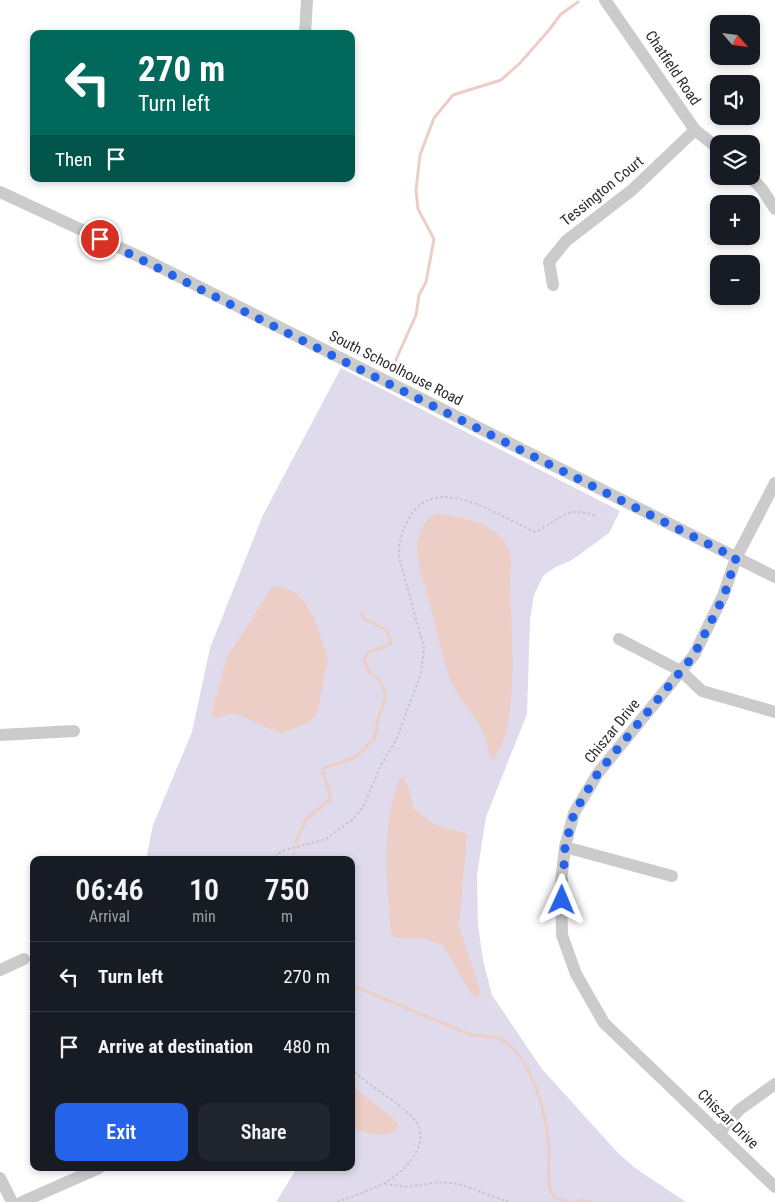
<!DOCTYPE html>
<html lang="en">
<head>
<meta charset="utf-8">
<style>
	:root { --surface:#171b24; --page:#20242c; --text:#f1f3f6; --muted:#9ea1a6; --line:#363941; --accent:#2563eb }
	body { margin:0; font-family:"Roboto Condensed",sans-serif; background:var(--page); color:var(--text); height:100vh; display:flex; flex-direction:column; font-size:19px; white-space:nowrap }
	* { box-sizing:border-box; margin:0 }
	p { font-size:16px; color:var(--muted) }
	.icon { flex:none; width:28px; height:28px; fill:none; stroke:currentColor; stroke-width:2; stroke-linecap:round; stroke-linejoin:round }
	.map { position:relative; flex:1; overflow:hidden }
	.panel { position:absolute; left:30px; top:856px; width:325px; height:315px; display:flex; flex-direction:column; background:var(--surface); border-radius:10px; box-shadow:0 2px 8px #0003 }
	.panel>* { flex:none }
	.guide { position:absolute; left:30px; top:30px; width:325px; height:152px; border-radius:10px; box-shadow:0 2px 8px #0003; background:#00695c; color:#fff; overflow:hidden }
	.needle { width:32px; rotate:118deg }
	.fabs { position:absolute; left:710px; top:15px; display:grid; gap:10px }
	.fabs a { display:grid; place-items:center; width:50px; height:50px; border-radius:10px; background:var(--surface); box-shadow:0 2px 8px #0003; font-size:25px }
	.pin { position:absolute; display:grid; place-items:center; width:42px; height:42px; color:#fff; margin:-21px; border:2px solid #fff; border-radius:50%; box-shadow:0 1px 5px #0007 }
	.me { position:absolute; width:55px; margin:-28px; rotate:1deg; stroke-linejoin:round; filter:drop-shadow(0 0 4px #0008) }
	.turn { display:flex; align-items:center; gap:18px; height:105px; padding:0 25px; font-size:22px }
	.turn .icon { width:65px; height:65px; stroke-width:2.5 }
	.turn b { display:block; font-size:35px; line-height:42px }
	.then { display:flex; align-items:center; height:48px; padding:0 25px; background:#0003; gap:10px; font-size:19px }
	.eta { display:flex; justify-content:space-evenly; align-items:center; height:85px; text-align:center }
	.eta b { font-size:30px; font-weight:600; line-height:35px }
	.cta { display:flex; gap:10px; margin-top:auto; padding:10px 25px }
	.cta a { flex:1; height:58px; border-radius:10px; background:var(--accent); color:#fff; font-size:20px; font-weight:600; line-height:58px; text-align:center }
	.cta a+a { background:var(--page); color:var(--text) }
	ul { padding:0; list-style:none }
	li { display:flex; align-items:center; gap:15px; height:70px; padding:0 25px; border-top:1px solid var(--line) }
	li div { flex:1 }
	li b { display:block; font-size:19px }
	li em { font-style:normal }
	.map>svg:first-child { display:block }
	.green { fill:#dfdbec }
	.water { fill:#eccec6 }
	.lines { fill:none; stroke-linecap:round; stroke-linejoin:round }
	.stream { stroke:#eccec6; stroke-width:3 }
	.path { stroke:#c5c5c5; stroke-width:2; stroke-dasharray:2.5 2.5; stroke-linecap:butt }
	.minor { stroke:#cbcbcb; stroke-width:12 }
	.route { stroke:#2563eb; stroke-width:9; stroke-dasharray:0 16.2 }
	.labels { text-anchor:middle; stroke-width:5; stroke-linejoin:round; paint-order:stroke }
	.street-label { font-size:15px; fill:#2e2e2e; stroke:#fff }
</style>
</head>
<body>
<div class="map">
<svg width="775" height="1202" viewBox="0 0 775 1202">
	<rect width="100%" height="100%" fill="#fff"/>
	<path class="green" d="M341 368 620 511 609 533 572 560 554 568 543 576 534 595 530 620 527 714 486 817 477 875 478 925 483 960 492 995 542 1069 618 1153 635 1168 686 1202H276L297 1168H351V860H146L153 825 192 732 210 648 263 515Z"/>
	<g class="water">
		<path d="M435 514C470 516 520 530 510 574 510 620 522 725 493 760L489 756C488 725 460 706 450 679 441 654 436 627 429 601 425 585 417 566 417 549 417 536 423 520 435 514Z"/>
		<path d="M279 586 298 594 304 602 314 618 328 658 317 714 309 722 282 734 234 713 217 718 213 717 212 711 227 657 272 587Z"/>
		<path d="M404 776 415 810 434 824 467 834 459 926 480 990 479 999 472 995 443 945 425 939 395 938 391 932C387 883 381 826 399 779Z"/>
		<path d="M351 1085 394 1119 399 1127C386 1140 366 1133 351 1128Z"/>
	</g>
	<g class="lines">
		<g class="stream">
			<path d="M395 362 416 315 419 295 426 282 434 239 418 209 416 190 420 155 434 118 453 95 501 80 520 63 549 30 561 14 578 2"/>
			<path d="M296 843 306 819 331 799 322 769 356 757 375 738 378 719 386 696 380 680 370 673 364 660 368 652 387 646 391 642 387 630 364 619 362 613"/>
			<path d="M293 860 294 853"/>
			<path d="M351 985 471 1035C483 1036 497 1035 507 1043 534 1064 547 1117 549 1150 549 1160 547 1186 551 1192 554 1199 562 1200 570 1202"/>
			<path d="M574 1202 584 1200 592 1202"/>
		</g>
		<g class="path">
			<path d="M271 860 282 851 326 839 352 820 363 807 381 765 396 740 421 674 424 648 399 557C398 543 402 532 408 520 435 468 501 519 536 532 561 519 566 505 596 516"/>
			<path d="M385 1184 409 1187 438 1182 459 1184 509 1202"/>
			<path d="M337 1202C353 1196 369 1191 384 1183 404 1173 434 1142 414 1119 396 1099 370 1088 351 1068"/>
		</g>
		<g class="minor">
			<path d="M605 0 695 130 719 149"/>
			<path d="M305 34 307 0"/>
			<path d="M749 176 762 189 775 209"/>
			<path d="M0 192 142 258 775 577"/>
			<path d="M553 285 549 262 566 241 632 190 695 130"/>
			<path d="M775 483 736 558 723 596 694 655 598 773 574 813 565 847 561 883 562 935 576 974 604 1023 775 1187"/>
			<path d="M619 639 681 671 702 691 775 712"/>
			<path d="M0 735 74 731"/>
			<path d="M565 847 672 876"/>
			<path d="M0 970 24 959"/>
			<path d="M719 1133 739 1110 775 1084"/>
			<path d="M0 1178 12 1202"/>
			<path d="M22 1202 99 1168"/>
		</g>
	</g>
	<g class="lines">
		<path class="route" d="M100 239 736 558 724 596 694 655 598 773 574 813 565 847 562 900"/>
	</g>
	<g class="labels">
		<g class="street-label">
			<text transform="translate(673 68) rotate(56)" y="5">Chatfield Road</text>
			<text transform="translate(602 191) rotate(-39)" y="5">Tessington Court</text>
			<text transform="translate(396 368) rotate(27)" y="5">South Schoolhouse Road</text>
			<text transform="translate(612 731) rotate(-51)" y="5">Chiszar Drive</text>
			<text transform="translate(728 1119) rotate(44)" y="5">Chiszar Drive</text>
		</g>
	</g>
</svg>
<div class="fabs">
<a><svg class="needle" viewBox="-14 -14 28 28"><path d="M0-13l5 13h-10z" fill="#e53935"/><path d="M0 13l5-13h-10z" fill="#9ea1a6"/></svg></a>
<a><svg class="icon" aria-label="sound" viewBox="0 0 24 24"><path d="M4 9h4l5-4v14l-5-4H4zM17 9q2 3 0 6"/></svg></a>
<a><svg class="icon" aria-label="layers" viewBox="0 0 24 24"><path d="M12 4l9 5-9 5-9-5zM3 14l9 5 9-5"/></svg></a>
<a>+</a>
<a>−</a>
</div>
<div class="pin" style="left:100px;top:239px;background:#d93025"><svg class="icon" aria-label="arrive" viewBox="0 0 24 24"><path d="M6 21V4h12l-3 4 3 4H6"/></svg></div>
<svg class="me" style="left:562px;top:900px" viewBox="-20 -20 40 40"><path d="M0-17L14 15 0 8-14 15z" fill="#2563eb" stroke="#fff" stroke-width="4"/></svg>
<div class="guide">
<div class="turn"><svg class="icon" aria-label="left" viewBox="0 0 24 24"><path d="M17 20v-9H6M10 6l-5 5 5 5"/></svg><div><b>270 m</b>Turn left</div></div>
<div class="then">Then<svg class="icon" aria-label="arrive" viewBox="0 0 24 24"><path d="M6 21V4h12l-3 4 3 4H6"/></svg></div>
</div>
<section class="panel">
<div class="eta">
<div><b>06:46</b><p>Arrival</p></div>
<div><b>10</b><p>min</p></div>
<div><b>750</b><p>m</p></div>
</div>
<ul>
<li><svg class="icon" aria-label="left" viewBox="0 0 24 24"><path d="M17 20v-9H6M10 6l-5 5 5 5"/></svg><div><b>Turn left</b></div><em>270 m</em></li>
<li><svg class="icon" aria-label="arrive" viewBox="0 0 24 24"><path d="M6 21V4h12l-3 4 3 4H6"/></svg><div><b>Arrive at destination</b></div><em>480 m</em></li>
</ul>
<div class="cta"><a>Exit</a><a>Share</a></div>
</section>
</div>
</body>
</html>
